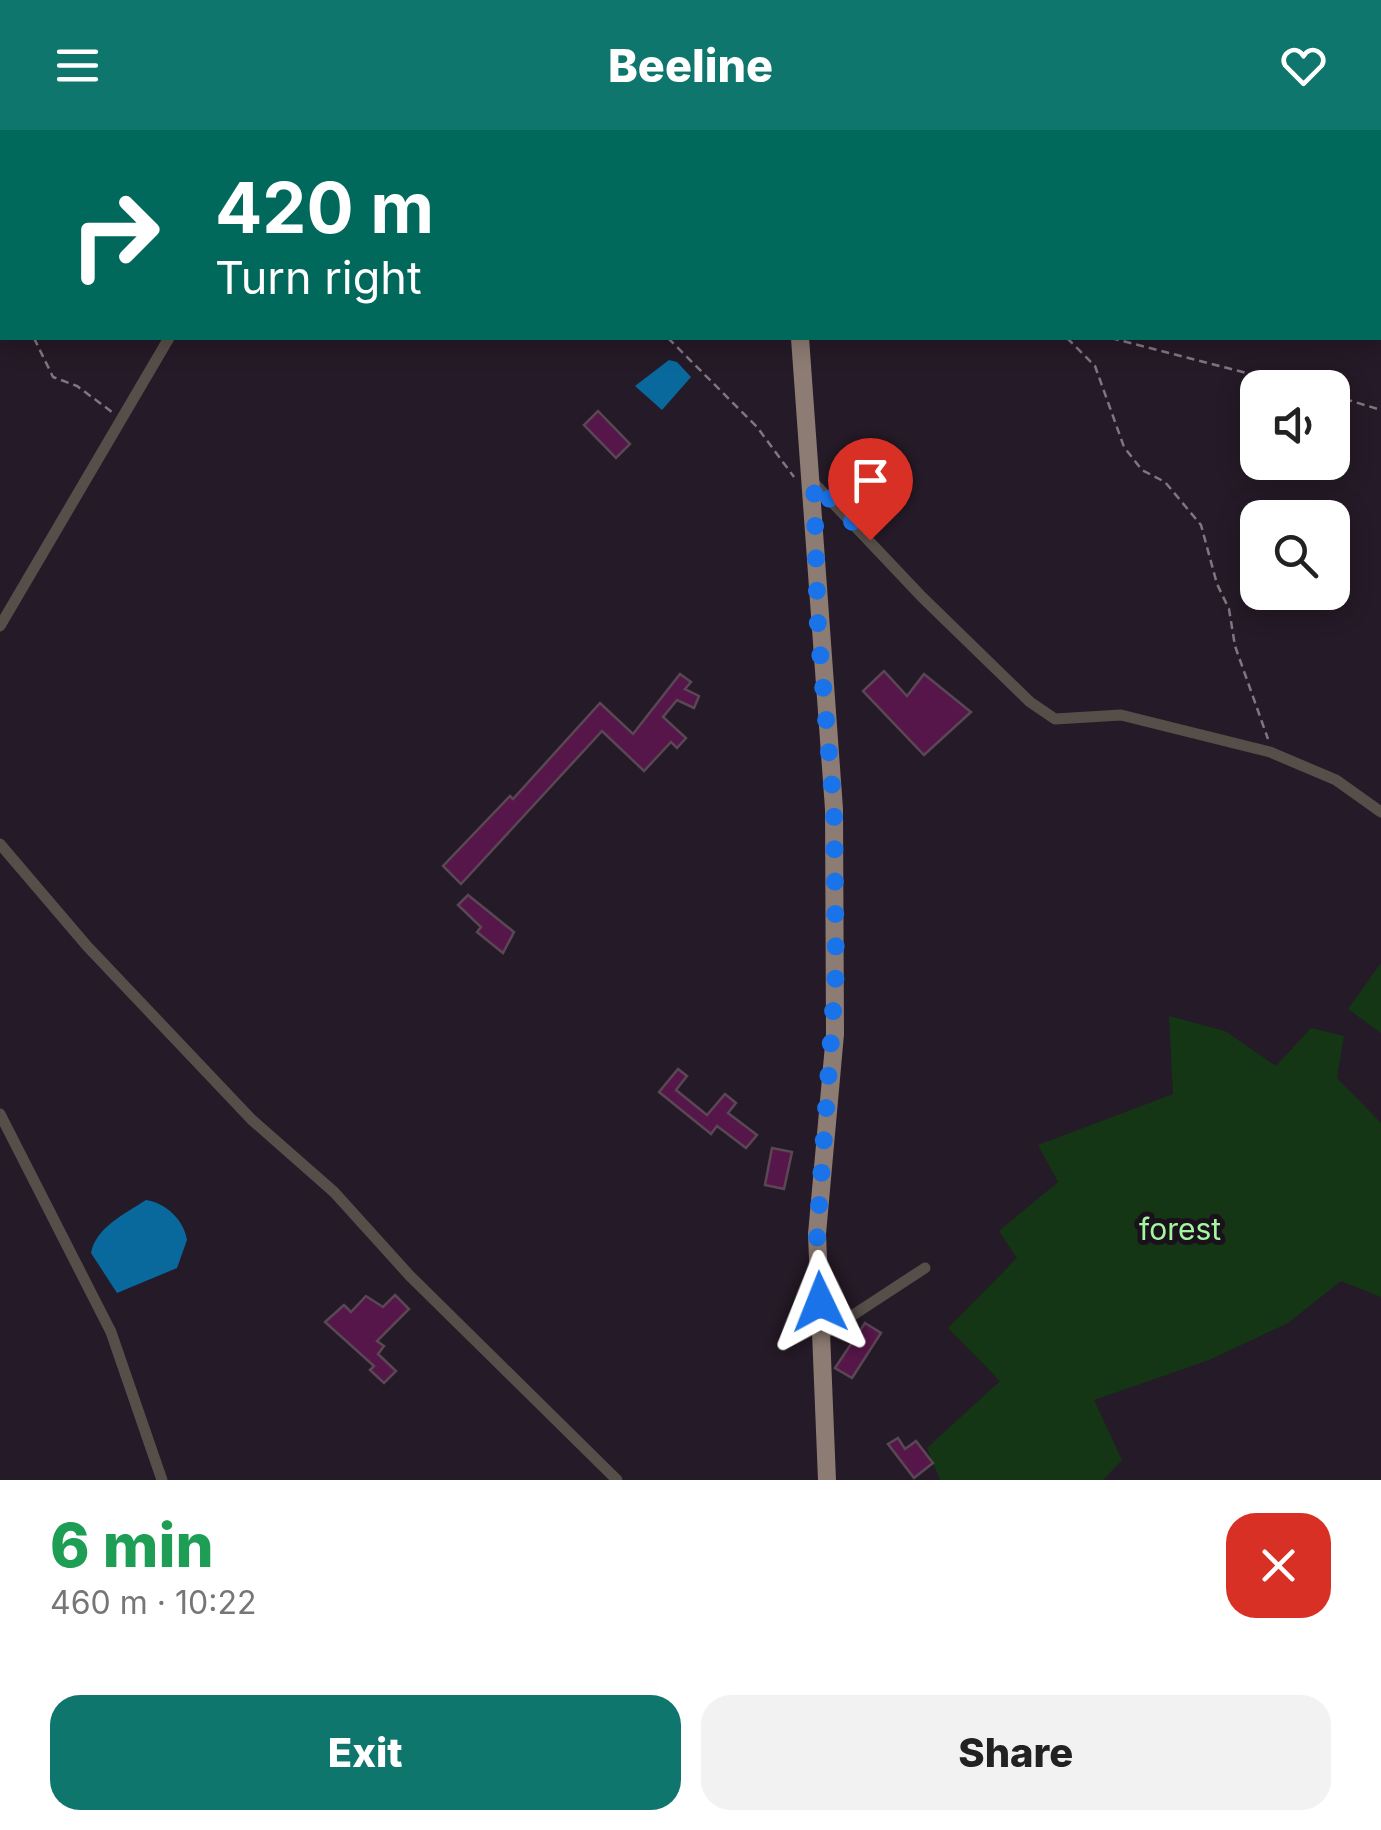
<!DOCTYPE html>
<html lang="en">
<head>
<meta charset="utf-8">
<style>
  :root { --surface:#fff; --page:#f2f2f2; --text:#222; --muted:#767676; --accent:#0f766e }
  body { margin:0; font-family:Inter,sans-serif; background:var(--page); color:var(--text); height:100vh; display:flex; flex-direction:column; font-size:38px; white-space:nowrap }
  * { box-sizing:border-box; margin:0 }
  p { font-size:32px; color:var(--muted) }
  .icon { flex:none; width:55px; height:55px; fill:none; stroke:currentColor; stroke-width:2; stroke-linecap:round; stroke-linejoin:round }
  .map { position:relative; height:1350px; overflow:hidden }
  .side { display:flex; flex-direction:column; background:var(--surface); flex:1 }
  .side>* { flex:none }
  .guide { position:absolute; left:0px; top:0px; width:1382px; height:210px; box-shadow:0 5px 25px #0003; background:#00695c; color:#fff; overflow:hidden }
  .controls { position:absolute; left:1240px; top:240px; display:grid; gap:20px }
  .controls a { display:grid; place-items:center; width:110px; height:110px; border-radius:20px; background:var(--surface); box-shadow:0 5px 25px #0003; font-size:50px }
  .pin { position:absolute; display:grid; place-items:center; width:85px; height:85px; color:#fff; margin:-102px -42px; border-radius:50% 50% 50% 0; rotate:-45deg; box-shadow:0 0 10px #0007 }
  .pin .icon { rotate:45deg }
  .me { position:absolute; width:110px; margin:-55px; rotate:358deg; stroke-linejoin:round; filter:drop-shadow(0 0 8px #0008) }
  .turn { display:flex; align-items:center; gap:35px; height:210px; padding:0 50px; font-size:45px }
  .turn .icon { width:130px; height:130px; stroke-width:2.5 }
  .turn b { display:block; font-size:70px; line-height:85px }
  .round { display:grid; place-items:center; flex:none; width:105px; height:105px; border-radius:30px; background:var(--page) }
  .summary { display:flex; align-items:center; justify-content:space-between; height:170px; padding:0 50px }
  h1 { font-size:60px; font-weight:800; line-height:75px; color:#1e9e55 }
  .action { display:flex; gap:20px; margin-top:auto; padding:20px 50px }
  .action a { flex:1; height:115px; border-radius:30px; background:var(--accent); color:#fff; font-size:40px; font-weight:800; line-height:115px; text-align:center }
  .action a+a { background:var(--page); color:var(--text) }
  header { display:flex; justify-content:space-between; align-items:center; height:130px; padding:0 50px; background:var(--accent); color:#fff; font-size:45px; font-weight:800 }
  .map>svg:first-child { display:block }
  .green { fill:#153614 }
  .water { fill:#09699d }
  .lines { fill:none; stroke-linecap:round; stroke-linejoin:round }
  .river { stroke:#09699d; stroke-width:22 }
  .building { fill:#571649; stroke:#594854; stroke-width:2.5 }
  .path { stroke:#807681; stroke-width:2.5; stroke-dasharray:8 5; stroke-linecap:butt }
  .street { stroke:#564e49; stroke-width:11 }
  .primary { stroke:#8d7c73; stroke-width:18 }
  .route { stroke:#1a73e8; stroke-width:18; stroke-dasharray:0 32.4 }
  .labels { text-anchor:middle; stroke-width:10; stroke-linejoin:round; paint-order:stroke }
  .park-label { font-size:30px; fill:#a2f69e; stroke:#1b111d }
</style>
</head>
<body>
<header><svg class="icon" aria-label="menu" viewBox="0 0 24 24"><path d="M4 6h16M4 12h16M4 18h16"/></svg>Beeline<svg class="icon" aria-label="heart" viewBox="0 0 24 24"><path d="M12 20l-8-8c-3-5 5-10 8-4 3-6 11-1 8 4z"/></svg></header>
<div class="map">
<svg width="1381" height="1350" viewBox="0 0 1381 1350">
  <rect width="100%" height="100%" fill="#251a27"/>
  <!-- green -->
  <g class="green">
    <polygon points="1381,833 1381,903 1348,879"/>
    <polygon points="1169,886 1225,901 1276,936 1311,898 1344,906 1337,948 1381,993 1381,1167 1341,1151 1288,1193 1209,1230 1094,1270 1122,1330 1103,1350 940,1350 927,1318 1000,1251 948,1198 1017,1128 999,1101 1058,1052 1038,1015 1173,964"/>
  </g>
  <!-- water -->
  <g class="water">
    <polygon points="669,230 677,232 691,247 662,280 635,256"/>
    <path d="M146,1070c20,3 38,20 41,40l-10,28 -60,25 -26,-40c5,-26 34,-39 55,-53z"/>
  </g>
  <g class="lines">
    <!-- river -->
    <g class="river">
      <polyline points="68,2 75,0"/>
      <polyline points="0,45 2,43"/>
    </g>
  </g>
  <!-- building -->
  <g class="building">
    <polygon points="598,281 630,314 616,328 584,295"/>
    <polygon points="884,541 907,566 924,544 971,582 924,625 863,561"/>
    <polygon points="680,544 691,552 685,559 699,566 694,578 677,570 663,587 686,608 677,618 671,612 644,641 602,601 461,754 443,736 510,666 513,669 600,573 633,604"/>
    <polygon points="468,765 514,802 503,823 477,802 481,797 458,775"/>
    <polygon points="678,939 687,946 676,960 707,985 725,964 736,973 728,983 757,1005 746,1018 717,996 711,1004 659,962"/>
    <polygon points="772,1018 792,1022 784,1059 765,1055"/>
    <polygon points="395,1165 409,1179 377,1211 384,1216 378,1224 396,1241 384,1253 370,1240 374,1236 325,1192 344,1175 351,1182 366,1166 383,1177"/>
    <polygon points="865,1193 881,1203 852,1248 835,1238"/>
    <polygon points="898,1308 905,1319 916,1311 933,1333 914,1348 888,1314"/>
  </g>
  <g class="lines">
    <!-- path -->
    <g class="path">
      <polyline points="456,0 458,2"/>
      <polyline points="0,181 2,183"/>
      <polyline points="34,208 53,247 77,256 112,282"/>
      <polyline points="668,208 757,297 794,347"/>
      <polyline points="1067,208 1095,236 1124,317 1142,340 1165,352 1201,395 1217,454 1229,479 1235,516 1268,609"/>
      <polyline points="1111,208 1305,258"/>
      <polyline points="1332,265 1381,280"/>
    </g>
    <!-- street -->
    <g class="street">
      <polyline points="282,2 283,0"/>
      <polyline points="814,353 922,467 1030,572 1055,589 1121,585 1270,622 1336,650 1381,682"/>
      <polyline points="0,496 169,208"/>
      <polyline points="0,714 87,816 252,990 334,1062 410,1146 617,1350"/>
      <polyline points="0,984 111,1202 162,1350"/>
      <polyline points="821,1206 925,1138"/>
    </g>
    <!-- primary -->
    <g class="primary">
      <polyline points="801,2 801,0"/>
      <polyline points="800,208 834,679 835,904 817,1104 827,1350"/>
    </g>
  </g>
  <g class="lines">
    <!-- route -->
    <polyline class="route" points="820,1172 817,1104 836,841 834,679 818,499 814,353 870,410"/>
  </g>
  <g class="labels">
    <!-- park labels -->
    <g class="park-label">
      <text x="1180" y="1110">forest</text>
    </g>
  </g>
</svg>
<div class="controls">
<a><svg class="icon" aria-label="sound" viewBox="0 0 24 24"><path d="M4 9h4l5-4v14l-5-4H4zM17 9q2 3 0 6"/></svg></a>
<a><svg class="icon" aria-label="search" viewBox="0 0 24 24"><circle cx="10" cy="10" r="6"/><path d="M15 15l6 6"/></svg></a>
</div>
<div class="pin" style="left:870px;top:410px;background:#d93025"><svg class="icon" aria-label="arrive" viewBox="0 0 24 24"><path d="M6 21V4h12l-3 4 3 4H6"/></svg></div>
<svg class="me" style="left:820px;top:1172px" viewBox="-20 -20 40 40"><path d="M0-17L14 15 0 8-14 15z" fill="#1a73e8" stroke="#fff" stroke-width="4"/></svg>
<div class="guide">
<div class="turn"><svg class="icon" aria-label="right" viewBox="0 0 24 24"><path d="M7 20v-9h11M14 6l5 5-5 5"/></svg><div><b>420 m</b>Turn right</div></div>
</div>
</div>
<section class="side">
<div class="summary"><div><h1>6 min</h1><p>460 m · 10:22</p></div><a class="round" style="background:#d93025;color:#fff"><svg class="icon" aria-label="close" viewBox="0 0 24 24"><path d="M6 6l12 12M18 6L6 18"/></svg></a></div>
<div class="action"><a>Exit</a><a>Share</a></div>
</section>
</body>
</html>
